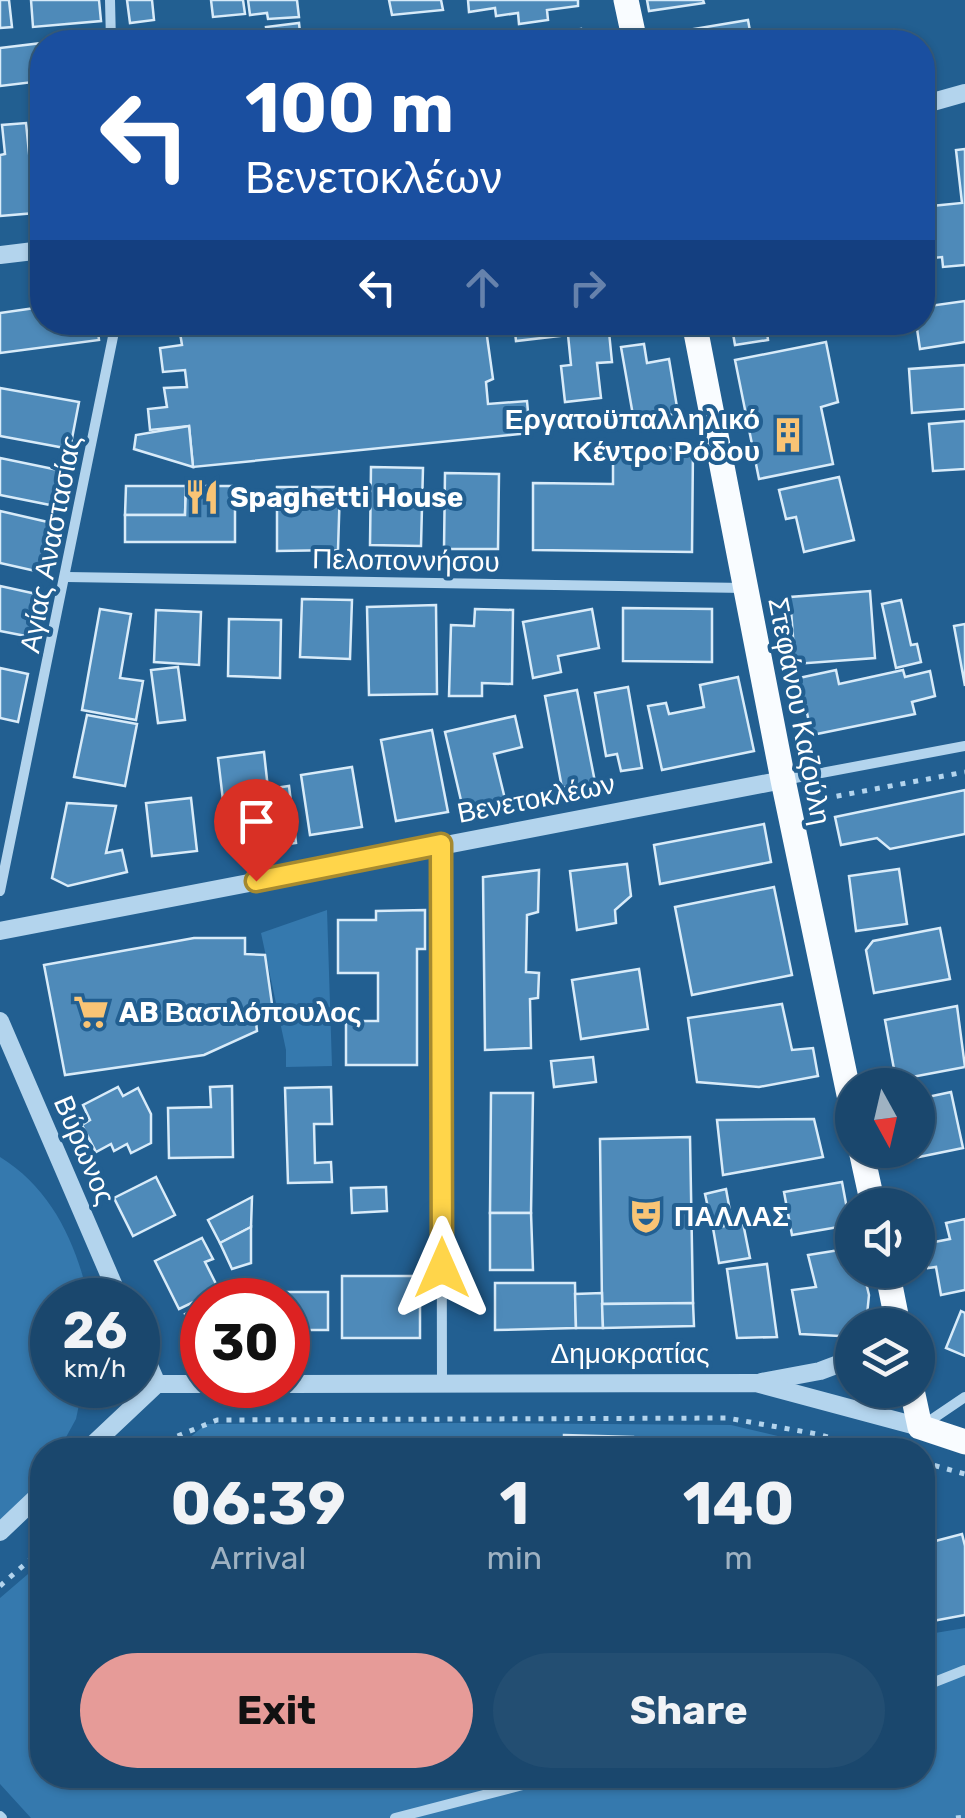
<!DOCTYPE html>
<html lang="en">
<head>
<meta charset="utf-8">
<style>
  :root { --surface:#1a476d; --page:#234e72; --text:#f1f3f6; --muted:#9fb2c2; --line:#385f80; --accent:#e69b98 }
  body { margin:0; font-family:Rubik,sans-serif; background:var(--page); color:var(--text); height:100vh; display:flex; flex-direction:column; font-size:38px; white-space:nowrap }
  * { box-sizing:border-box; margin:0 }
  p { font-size:32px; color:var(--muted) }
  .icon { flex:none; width:55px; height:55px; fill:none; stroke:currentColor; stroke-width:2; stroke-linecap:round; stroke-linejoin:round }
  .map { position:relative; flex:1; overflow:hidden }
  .details { position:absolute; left:30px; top:1438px; width:905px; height:350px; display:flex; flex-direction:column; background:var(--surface); border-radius:40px; box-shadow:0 2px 8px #0004,0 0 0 2px var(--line) }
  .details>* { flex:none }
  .top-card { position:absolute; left:30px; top:30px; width:905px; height:305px; border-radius:40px; box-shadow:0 2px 8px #0004,0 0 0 2px var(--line); background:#1a4fa0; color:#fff; overflow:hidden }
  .needle { width:65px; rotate:172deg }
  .buttons { position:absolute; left:835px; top:1068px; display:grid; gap:20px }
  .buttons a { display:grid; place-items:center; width:100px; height:100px; border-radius:50%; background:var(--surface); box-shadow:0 2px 8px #0004,0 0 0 2px var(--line); font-size:50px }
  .speed { position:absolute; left:30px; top:1278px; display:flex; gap:20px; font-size:50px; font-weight:700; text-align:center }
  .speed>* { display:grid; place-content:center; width:130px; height:130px; border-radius:50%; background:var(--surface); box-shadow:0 2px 8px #0004,0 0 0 2px var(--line); line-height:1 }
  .speed small { font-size:25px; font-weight:400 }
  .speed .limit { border:15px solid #d22; background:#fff; color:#111 }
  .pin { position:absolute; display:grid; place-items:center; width:85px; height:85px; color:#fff; margin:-102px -42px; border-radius:50% 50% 50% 0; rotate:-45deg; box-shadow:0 0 10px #0007 }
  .pin .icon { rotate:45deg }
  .me { position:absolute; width:110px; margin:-55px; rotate:0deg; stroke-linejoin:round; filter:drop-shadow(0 0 8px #0008) }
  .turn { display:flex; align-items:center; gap:35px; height:210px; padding:0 50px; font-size:45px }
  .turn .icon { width:130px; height:130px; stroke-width:2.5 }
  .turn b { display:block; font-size:70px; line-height:85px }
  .lanes { display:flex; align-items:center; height:95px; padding:0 50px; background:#0003; justify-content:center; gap:50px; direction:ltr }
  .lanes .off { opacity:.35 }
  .eta { display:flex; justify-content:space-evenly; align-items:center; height:170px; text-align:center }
  .eta b { font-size:60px; font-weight:700; line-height:70px }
  .button { display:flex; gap:20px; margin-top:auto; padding:20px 50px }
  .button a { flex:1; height:115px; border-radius:60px; background:var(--accent); color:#111; font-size:40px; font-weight:700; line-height:115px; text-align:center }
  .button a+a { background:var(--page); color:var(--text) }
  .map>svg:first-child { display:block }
  .green { fill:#3579ae }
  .building { fill:#4e8ab9; stroke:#d8ebf9; stroke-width:2.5 }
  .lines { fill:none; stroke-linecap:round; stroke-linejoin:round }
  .path { stroke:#b3d4ed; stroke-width:5; stroke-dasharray:5 8; stroke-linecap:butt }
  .minor { stroke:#b3d4ed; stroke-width:10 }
  .tertiary { stroke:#b3d4ed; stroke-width:18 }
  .primary { stroke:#f9fcff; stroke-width:25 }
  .route-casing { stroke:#a68a30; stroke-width:25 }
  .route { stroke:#ffd54a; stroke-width:18 }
  .labels { text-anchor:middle; stroke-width:8; stroke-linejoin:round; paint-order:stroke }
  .poi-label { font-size:28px; font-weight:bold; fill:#fff; stroke:#225f91; text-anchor:start }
  .street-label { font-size:28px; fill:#fff; stroke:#225f91 }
</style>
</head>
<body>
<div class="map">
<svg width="965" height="1818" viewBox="0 0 965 1818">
  <rect width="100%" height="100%" fill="#225f91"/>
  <!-- green -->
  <g class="green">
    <polygon points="327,910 332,1066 286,1067 286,1050 261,933"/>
    <path d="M0,1157c52,32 76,86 89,143h-37v85h31l-7,34 -17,31h-17v29l-42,44z"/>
    <polygon points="468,1423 731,1425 782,1437 780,1450 175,1450 206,1424"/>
    <polygon points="42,1562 42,1775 922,1775 923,1635 965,1628 965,1818 31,1818 0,1784 0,1598"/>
  </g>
  <!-- building -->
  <g class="building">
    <polygon points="0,0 9,0 12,27 0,28"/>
    <polygon points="31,0 99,0 101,21 33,27"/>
    <polygon points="127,0 152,0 154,20 130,23"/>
    <polygon points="211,0 243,0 245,14 213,17"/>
    <polygon points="248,0 297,0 299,17 268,19 267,13 250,15"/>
    <polygon points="389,0 441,0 443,10 392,15"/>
    <polygon points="468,0 578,0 578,6 547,10 548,20 519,24 518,13 496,16 495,8 469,12"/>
    <polygon points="647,0 703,0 704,3 649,11"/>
    <polygon points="748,20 752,42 659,42 658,35"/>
    <polygon points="299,23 301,42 268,42 266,27"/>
    <polygon points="581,29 583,42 512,42"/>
    <polygon points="42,43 42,81 0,86 0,48"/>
    <polygon points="26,123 35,213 0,216 0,155 5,154 2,125"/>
    <polygon points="965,149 965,265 943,267 942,257 922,259 922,207 962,203 956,150"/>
    <polygon points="965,301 965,342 920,349 916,322 922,322 922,307"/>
    <polygon points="42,307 42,322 97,322 99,340 0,353 0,313"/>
    <polygon points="203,322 485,322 493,379 486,382 488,404 527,401 530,433 193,467 189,426 150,430 148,409 167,407 164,388 187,387 185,370 163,372 160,348 182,345 179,327 203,325"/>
    <polygon points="514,322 608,322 612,362 597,363 601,398 565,402 561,366 571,365 568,335 516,341"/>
    <polygon points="731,322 766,322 768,340 735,345"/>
    <polygon points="826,342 838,402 821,407 833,464 759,479 735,360"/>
    <polygon points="644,344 647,363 669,359 678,413 634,421 621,347"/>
    <polygon points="965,365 965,409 912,413 909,369"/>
    <polygon points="0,388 79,402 70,449 0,436"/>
    <polygon points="965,421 965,469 933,471 929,424"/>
    <polygon points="189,426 193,467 134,449 136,435"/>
    <polygon points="613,447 693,448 692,552 533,550 533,483 613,484"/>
    <polygon points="0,458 63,471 55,506 0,495"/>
    <polygon points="371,467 423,468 421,546 370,545"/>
    <polygon points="445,473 499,474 498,549 444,549"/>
    <polygon points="839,477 854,540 804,552 796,517 786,519 779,490"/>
    <polygon points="126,486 186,486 185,515 125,515"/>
    <polygon points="186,486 235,486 235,542 125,542 125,515 185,515"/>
    <polygon points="277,487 340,487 338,550 277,551"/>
    <polygon points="0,511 52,523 40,572 0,563"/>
    <polygon points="0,586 41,595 31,637 0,631"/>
    <polygon points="870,591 875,658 795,664 790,597"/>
    <polygon points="302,599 352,600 350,659 300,657"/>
    <polygon points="901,600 911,645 917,644 921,662 896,668 882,604"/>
    <polygon points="436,605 437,694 369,695 367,607"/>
    <polygon points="623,608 712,609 712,662 623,661"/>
    <polygon points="100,609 131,614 120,678 143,681 136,720 82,710"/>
    <polygon points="475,609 513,610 512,684 482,683 482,696 449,696 451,625 474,626"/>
    <polygon points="592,609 599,648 558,656 561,672 533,678 523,622"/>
    <polygon points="156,610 201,612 199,665 154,662"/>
    <polygon points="229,619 281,620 280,678 228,676"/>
    <polygon points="965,624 965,686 954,626"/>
    <polygon points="178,667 185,720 158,723 151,670"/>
    <polygon points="0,668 28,674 18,722 0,718"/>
    <polygon points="836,670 839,684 903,670 905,677 930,671 935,696 912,702 915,714 812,735 799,678"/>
    <polygon points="738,677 754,751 662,770 648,706 666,703 669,714 704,707 700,685"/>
    <polygon points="628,687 642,768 621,771 617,754 606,756 595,693"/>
    <polygon points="577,690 595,782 562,788 545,696"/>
    <polygon points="87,715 137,724 125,786 74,777"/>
    <polygon points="515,716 522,747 494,754 505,799 463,809 445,732"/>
    <polygon points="432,730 448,812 396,821 381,740"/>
    <polygon points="264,752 268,789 289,786 296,843 266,847 264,830 227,834 218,758"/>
    <polygon points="352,767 362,827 310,835 301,775"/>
    <polygon points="965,790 965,834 890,849 877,838 841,845 835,817"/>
    <polygon points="191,798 197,851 152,856 146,803"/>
    <polygon points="67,803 116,806 106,853 122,850 127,872 68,886 52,878"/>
    <polygon points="764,824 771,862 660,884 654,845"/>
    <polygon points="627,864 631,896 615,910 616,923 577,930 570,871"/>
    <polygon points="899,869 907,924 856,931 849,876"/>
    <polygon points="539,870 538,912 527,915 526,972 539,973 538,998 530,999 531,1048 485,1050 483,877"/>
    <polygon points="774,887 792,975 692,995 675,907"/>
    <polygon points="425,910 425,949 417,949 417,1065 346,1065 346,1021 378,1021 378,973 338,973 338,920 376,920 376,911"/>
    <polygon points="940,928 950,979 874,993 866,950 873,941"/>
    <polygon points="194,938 245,938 245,954 265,955 274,1018 256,1022 257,1031 204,1055 65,1075 44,965"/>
    <polygon points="639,969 648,1029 581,1039 572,980"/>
    <polygon points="782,1004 792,1050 813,1048 818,1076 759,1087 697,1082 688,1018"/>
    <polygon points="957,1006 965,1067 896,1080 885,1020"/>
    <polygon points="593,1057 596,1082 554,1087 551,1061"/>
    <polygon points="232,1086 233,1157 169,1158 168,1108 211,1107 210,1087"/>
    <polygon points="118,1087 123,1096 138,1088 151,1114 151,1143 131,1153 127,1144 114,1151 111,1144 96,1152 82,1125 90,1120 83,1105"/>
    <polygon points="331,1087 332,1124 314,1124 315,1163 331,1162 332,1182 288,1183 285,1088"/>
    <polygon points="951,1092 963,1148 914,1158 912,1150 918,1150 918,1099"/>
    <polygon points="491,1093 533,1093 531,1213 490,1213"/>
    <polygon points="814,1119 823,1157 723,1175 717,1120"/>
    <polygon points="690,1137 693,1303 602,1304 600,1139"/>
    <polygon points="156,1177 175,1215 133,1236 114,1198"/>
    <polygon points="842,1182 850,1225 792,1235 784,1192"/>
    <polygon points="386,1187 387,1211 352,1213 351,1188"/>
    <polygon points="726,1189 732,1222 712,1226 705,1194"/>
    <polygon points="252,1197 251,1227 220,1243 208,1220"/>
    <polygon points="490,1213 531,1213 533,1270 490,1270"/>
    <polygon points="965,1219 965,1290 941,1295 936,1267 928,1268 924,1244 950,1239 946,1223"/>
    <polygon points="743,1223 750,1258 719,1263 713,1228"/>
    <polygon points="251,1227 251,1263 232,1269 220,1243"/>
    <polygon points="202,1238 213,1259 205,1262 219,1290 179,1309 155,1261"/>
    <polygon points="852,1248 852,1270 863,1270 869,1295 867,1315 860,1325 852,1325 852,1331 840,1336 800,1334 792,1290 816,1287 808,1255"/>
    <polygon points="767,1264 777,1337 737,1338 727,1269"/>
    <rect x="342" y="1276" width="78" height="62"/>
    <polygon points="495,1283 575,1283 576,1328 495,1330"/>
    <polygon points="253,1292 328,1292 328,1330 288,1330 288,1300 253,1300"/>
    <polygon points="602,1293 603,1328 576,1328 575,1294"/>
    <polygon points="693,1303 694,1326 603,1328 602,1304"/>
    <polygon points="202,1305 202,1350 185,1314"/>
    <polygon points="961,1311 965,1313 965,1356 946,1348"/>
    <polygon points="564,1435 633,1437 633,1450 564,1450"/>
    <polygon points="670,1439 738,1450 669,1450"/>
    <rect x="290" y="1445" width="64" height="5"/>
    <polygon points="962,1534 965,1546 965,1615 922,1623 922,1566 929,1565 924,1544"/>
  </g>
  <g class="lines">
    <!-- path -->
    <g class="path">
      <polyline points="811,801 965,772"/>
      <polyline points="156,1450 168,1440 217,1420 727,1418 817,1434 877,1450"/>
      <polyline points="922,1462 965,1474"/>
      <polyline points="0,1586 42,1549"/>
      <polyline points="956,1818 965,1817"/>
    </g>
    <!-- minor -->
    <g class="minor">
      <polyline points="110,0 111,42"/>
      <polyline points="67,577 745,588"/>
      <polyline points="784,780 965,746"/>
      <polyline points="441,845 442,1384"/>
      <polyline points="0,891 116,322"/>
      <polyline points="925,1424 965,1397"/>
      <polyline points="922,1687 965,1670"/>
      <polyline points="0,1816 2,1818"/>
      <polyline points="395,1818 561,1775"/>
    </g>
    <!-- tertiary -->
    <g class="tertiary">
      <polyline points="922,105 965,93"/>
      <polyline points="0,255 42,250"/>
      <polyline points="0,931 783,780"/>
      <polyline points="0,1021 120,1300"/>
      <polyline points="138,1340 157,1384"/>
      <polyline points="761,1382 820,1371 852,1359"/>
      <polyline points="157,1384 202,1384"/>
      <polyline points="288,1384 756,1383 920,1427"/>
      <polyline points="87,1450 157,1384"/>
      <polyline points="0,1532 42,1492"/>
    </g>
    <!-- primary -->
    <g class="primary">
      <polyline points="626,0 635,42"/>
      <polyline points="694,322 783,780 852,1109"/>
      <polyline points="861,1150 873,1205"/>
      <polyline points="887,1270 898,1325"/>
      <polyline points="912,1390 920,1427 965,1442"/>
    </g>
  </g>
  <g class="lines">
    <defs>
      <polyline id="route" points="256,881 441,844 442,1268"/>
    </defs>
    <!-- route casing -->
    <use href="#route" class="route-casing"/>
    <!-- route -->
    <use href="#route" class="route"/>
  </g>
  <!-- icons -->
  <defs>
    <symbol id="building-bare" viewBox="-9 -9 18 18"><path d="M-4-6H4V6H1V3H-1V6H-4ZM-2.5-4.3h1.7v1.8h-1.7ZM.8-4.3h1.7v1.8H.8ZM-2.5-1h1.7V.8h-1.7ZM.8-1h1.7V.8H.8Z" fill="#f9c475" stroke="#225f91" stroke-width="2.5" paint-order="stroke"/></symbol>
    <symbol id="restaurant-bare" viewBox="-9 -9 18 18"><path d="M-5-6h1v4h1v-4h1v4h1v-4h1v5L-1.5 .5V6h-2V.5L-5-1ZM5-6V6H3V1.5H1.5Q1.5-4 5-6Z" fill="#f9c475" stroke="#225f91" stroke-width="2.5" paint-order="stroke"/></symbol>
    <symbol id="supermarket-bare" viewBox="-9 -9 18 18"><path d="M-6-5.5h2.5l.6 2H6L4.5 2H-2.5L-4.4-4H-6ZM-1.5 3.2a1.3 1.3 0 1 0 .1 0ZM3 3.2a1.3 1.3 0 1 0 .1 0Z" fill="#f9c475" stroke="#225f91" stroke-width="2.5" paint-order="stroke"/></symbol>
    <symbol id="theatre-bare" viewBox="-9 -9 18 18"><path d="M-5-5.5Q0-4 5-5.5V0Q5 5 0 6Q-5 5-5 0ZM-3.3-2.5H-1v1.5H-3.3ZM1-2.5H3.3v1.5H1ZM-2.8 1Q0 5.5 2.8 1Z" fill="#f9c475" stroke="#225f91" stroke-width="2.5" paint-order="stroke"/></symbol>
  </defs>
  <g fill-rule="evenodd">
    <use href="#building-bare" x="763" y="410" width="50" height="50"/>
    <use href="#restaurant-bare" x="177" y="472" width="50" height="50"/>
    <use href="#supermarket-bare" x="66" y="987" width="50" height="50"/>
    <use href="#theatre-bare" x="621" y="1191" width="50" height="50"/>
  </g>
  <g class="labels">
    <!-- poi labels -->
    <g class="poi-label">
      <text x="760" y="429" text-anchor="end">Εργατοϋπαλληλικό<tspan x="760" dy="32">Κέντρο Ρόδου</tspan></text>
      <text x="230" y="507">Spaghetti House</text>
      <text x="119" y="1022">AB Βασιλόπουλος</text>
      <text x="674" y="1226">ΠΑΛΛΑΣ</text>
    </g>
    <!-- street labels -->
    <g class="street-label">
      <text transform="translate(50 544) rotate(-79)" y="10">Αγίας Αναστασίας</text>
      <text transform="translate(406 560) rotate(1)" y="10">Πελοποννήσου</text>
      <text transform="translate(800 711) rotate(79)" y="10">Στεφάνου Καζούλη</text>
      <text transform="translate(536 798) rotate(-11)" y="10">Βενετοκλέων</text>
      <text transform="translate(85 1150) rotate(67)" y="10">Βύρωνος</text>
      <text x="630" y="1363">Δημοκρατίας</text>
    </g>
  </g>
</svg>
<div class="buttons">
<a><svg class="needle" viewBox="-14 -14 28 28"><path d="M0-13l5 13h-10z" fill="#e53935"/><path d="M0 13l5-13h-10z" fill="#9fb2c2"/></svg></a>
<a><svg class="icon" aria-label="sound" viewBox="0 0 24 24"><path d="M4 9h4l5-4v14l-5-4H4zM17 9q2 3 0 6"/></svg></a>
<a><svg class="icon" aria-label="layers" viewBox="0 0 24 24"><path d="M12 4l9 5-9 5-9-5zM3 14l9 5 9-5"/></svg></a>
</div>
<div class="speed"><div>26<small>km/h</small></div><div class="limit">30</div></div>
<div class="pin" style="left:256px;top:881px;background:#d93025"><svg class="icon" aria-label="arrive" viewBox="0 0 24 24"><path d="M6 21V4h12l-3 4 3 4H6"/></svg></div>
<svg class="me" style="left:442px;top:1268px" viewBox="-20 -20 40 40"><path d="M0-17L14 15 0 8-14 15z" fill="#ffd54a" stroke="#fff" stroke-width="4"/></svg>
<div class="top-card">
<div class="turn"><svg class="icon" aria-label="left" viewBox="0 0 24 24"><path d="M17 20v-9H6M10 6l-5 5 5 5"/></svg><div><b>100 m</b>Βενετοκλέων</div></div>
<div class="lanes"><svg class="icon" aria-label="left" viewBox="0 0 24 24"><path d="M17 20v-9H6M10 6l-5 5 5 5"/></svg><svg class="icon off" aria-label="ahead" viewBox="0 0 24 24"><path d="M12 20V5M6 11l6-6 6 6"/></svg><svg class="icon off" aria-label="right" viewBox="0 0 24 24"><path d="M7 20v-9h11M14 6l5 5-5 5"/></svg></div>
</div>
<section class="details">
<div class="eta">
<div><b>06:39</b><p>Arrival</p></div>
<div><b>1</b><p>min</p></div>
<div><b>140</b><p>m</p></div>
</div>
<div class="button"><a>Exit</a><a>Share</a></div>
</section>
</div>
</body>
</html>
